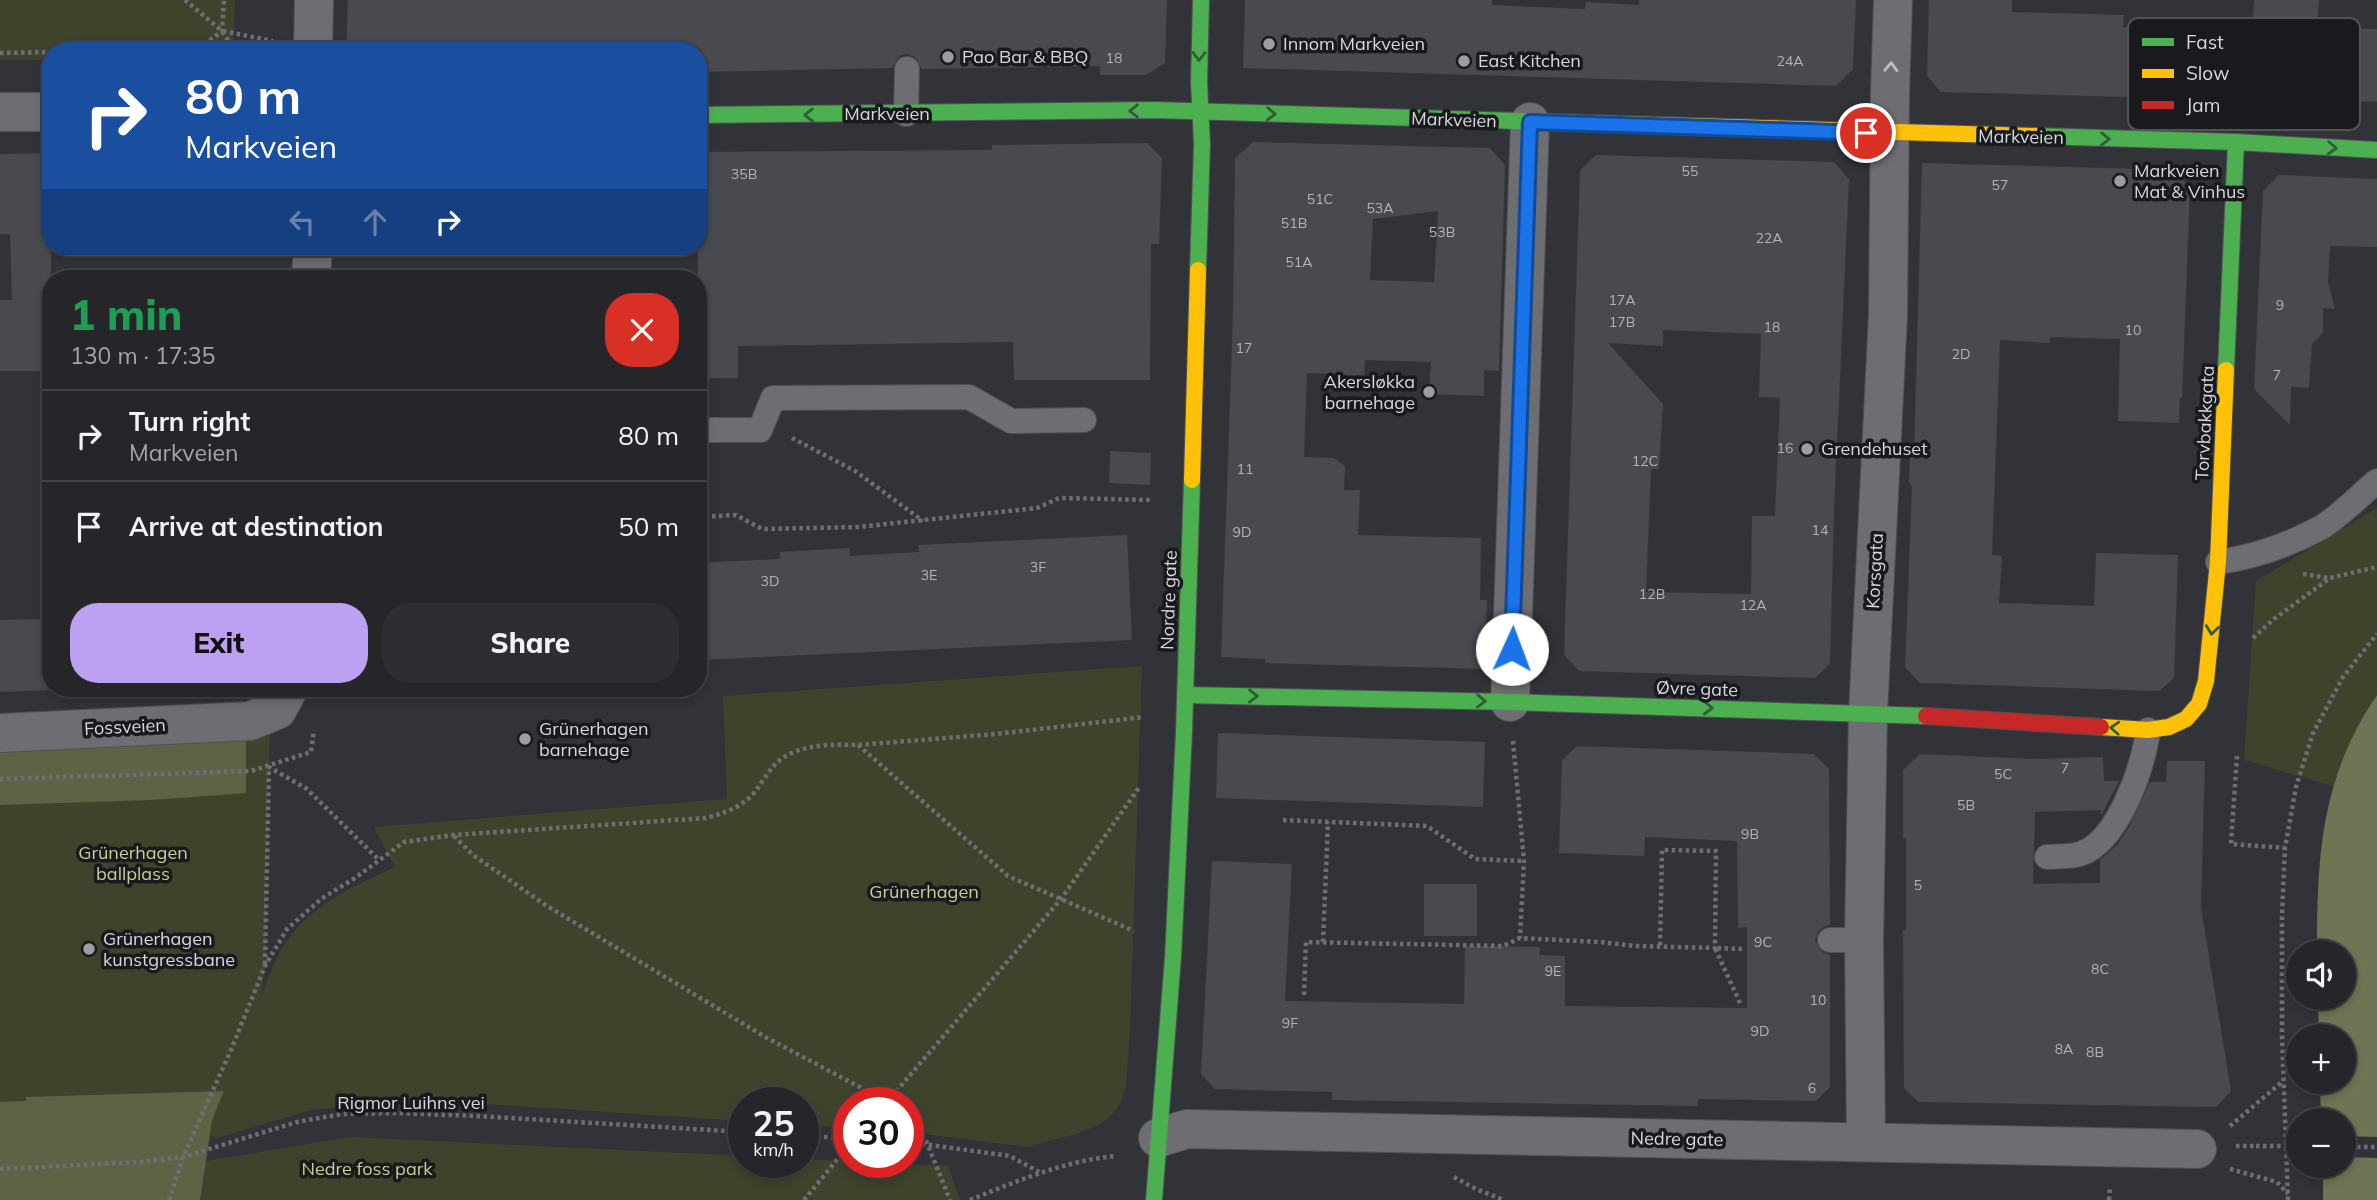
<!DOCTYPE html>
<html lang="en">
<head>
<meta charset="utf-8">
<style>
  :root { --surface:#26262a; --page:#2e2e32; --text:#f1f3f6; --muted:#a4a5a8; --line:#424347; --accent:#bca0f2 }
  body { margin:0; font-family:Mulish,sans-serif; background:var(--page); color:var(--text); height:100vh; display:flex; flex-direction:column; font-size:26px; white-space:nowrap }
  * { box-sizing:border-box; margin:0 }
  p { font-size:23px; color:var(--muted) }
  .icon { flex:none; width:38px; height:38px; fill:none; stroke:currentColor; stroke-width:2; stroke-linecap:round; stroke-linejoin:round }
  .map { position:relative; flex:1; overflow:hidden }
  .sheet { position:absolute; left:42px; top:270px; width:665px; height:427px; display:flex; flex-direction:column; background:var(--surface); border-radius:28px; box-shadow:0 4px 10px #0003,0 0 0 2px var(--line) }
  .sheet>* { flex:none }
  .hud { position:absolute; left:42px; top:42px; width:665px; height:214px; border-radius:28px; box-shadow:0 4px 10px #0003,0 0 0 2px var(--line); background:#1a4fa0; color:#fff; overflow:hidden }
  .fabs { position:absolute; left:2286px; top:940px; display:grid; gap:14px }
  .fabs a { display:grid; place-items:center; width:70px; height:70px; border-radius:50%; background:var(--surface); box-shadow:0 4px 10px #0003,0 0 0 2px var(--line); font-size:35px }
  .speed { position:absolute; left:728px; top:1087px; display:flex; gap:14px; font-size:35px; font-weight:700; text-align:center }
  .speed>* { display:grid; place-content:center; width:91px; height:91px; border-radius:50%; background:var(--surface); box-shadow:0 4px 10px #0003,0 0 0 2px var(--line); line-height:1 }
  .speed small { font-size:18px; font-weight:400 }
  .speed .limit { border:10px solid #d22; background:#fff; color:#111 }
  .pin { position:absolute; display:grid; place-items:center; width:60px; height:60px; color:#fff; margin:-30px; border:4px solid #fff; border-radius:50%; box-shadow:0 2px 7px #0007 }
  .me { position:absolute; width:77px; margin:-38px; rotate:2deg; stroke-linejoin:round; filter:drop-shadow(0 0 5px #0008) }
  .turn { display:flex; align-items:center; gap:24px; height:147px; padding:0 28px; font-size:32px }
  .turn .icon { width:91px; height:91px; stroke-width:2.5 }
  .turn b { display:block; font-size:49px; line-height:60px }
  .lanes { display:flex; align-items:center; height:66px; padding:0 28px; background:#0003; justify-content:center; gap:35px; direction:ltr }
  .lanes .off { opacity:.35 }
  .round { display:grid; place-items:center; flex:none; width:74px; height:74px; border-radius:28px; background:var(--page) }
  .headline { display:flex; align-items:center; justify-content:space-between; height:119px; padding:0 28px }
  h1 { font-size:42px; font-weight:800; line-height:52px; color:#1e9e55 }
  .button { display:flex; gap:14px; margin-top:auto; padding:14px 28px }
  .button a { flex:1; height:80px; border-radius:28px; background:var(--accent); color:#111; font-size:28px; font-weight:800; line-height:80px; text-align:center }
  .button a+a { background:var(--page); color:var(--text) }
  ul { padding:0; list-style:none }
  li { display:flex; align-items:center; gap:21px; height:91px; padding:0 28px; border-top:2px solid var(--line) }
  li div { flex:1 }
  li b { display:block; font-size:26px }
  li em { font-style:normal }
  .map>svg:first-child { display:block }
  .green { fill:#3e432c }
  .forest { fill:#5d6445 }
  .water { fill:#6d7554 }
  .pier { fill:#323338 }
  .building { fill:#484a4f; fill-rule:evenodd }
  .lines { fill:none; stroke-linecap:round; stroke-linejoin:round }
  .lane-casing { stroke:#4f5155; stroke-width:26 }
  .street-casing { stroke:#4f5155; stroke-width:40 }
  .fast-casing { stroke:#4f5155; stroke-width:18 }
  .slow-casing { stroke:#4f5155; stroke-width:18 }
  .jam-casing { stroke:#4f5155; stroke-width:18 }
  .path { stroke:#6e6f74; stroke-width:4.5; stroke-dasharray:3.5 3.5; stroke-linecap:butt }
  .lane { stroke:#6e6e72; stroke-width:24 }
  .street { stroke:#6e6e72; stroke-width:38 }
  .fast { stroke:#4caf50; stroke-width:16 }
  .slow { stroke:#ffc107; stroke-width:16 }
  .jam { stroke:#c62828; stroke-width:16 }
  .path-bridge { stroke:#6e6f74; stroke-width:4.5; stroke-dasharray:3.5 3.5; stroke-linecap:butt }
  .oneway { stroke:#305d34 }
  .oneway2 { stroke:#bcbec3 }
  .route-casing { stroke:#114b97; stroke-width:18 }
  .route { stroke:#1a73e8; stroke-width:12 }
  .poi-dot { fill:#9d9ea4; stroke:#191a1e; stroke-width:2.5 }
  .labels { text-anchor:middle; stroke-width:7; stroke-linejoin:round; paint-order:stroke }
  .number-label { font-size:14px; fill:#b2b4ba }
  .poi-label { font-size:18px; fill:#d6d8de; stroke:#191a1e; text-anchor:start }
  .street-label { font-size:18px; fill:#d6d8de; stroke:#191a1e }
  .park-label { font-size:18px; fill:#c3d192; stroke:#191a1e }
  .key { fill:#191a1e; stroke:#525358; stroke-width:2 }
  .key-label { font-size:19px; fill:#d6d8de }
</style>
</head>
<body>
<div class="map">
<svg width="2377" height="1200" viewBox="0 0 2377 1200">
  <rect width="100%" height="100%" fill="#323338"/>
  <!-- green -->
  <g class="green">
    <polygon points="0,0 235,0 233,51 51,51 51,60 0,60"/>
    <path d="M2377,508v187c-20,29 -33,58 -44,91l-89,-26 12,-179z"/>
    <path d="M1142,666l-12,363 -4,56 -5,17 -9,13 -14,10 -22,9 -49,13 -119,-15v-30h-59v26l-46,-3v-23h-59v19l-272,-18 -65,-1 -96,8 -97,29 -3,-4 -5,26 145,-24 393,19v6h59v-3l145,7 12,34h-760l5,-38 -205,-5v-423l270,-13 -5,245 -4,31c6,-14 11,-31 19,-45 24,-44 72,-65 115,-85l-21,-40 353,-28 -4,-103z"/>
  </g>
  <!-- forest -->
  <g class="forest">
    <polygon points="246,733 246,793 152,800 0,805 0,746"/>
    <polygon points="224,1091 212,1120 200,1200 0,1200 0,1102 26,1101 26,1097"/>
  </g>
  <!-- water -->
  <path class="water" d="M2377,695v505h-54v-34h20v-46h-22l-1,-38h23v-46h-24l-1,-38h25v-46h-26c0,-97 4,-175 60,-257z"/>
  <!-- pier -->
  <polygon class="pier" points="2343,1136 2377,1137 2377,1158 2343,1157"/>
  <!-- building -->
  <g class="building">
    <polygon points="348,0 1167,0 1165,63 1146,75 1100,75 1100,66 922,69 915,57 907,54 899,56 892,68 698,72 698,51 346,51"/>
    <polygon points="1245,0 1492,0 1492,5 1585,9 1586,2 1639,5 1639,0 1856,0 1853,69 1836,86 1243,68"/>
    <polygon points="1929,0 2012,0 2012,12 2124,15 2123,27 2252,30 2254,0 2319,0 2317,28 2377,29 2377,102 2283,98 2283,101 1941,92 1927,76"/>
    <path d="M1253,142l237,6 15,17 -6,206 -15,-1v26l-55,-2 2,-32 -66,-2 -1,16 -57,-3 -3,84 30,1 11,8 -1,24h16l-2,45 123,3 -1,62h7l-2,69 -220,-6v-4l-44,-2 12,-342 2,-157zM1438,211l-4,71 -64,-2 3,-61z"/>
    <polygon points="1147,143 1162,158 1159,244 1151,244 1150,380 1014,380 1013,342 738,346 738,378 698,378 698,152 992,150 992,145"/>
    <polygon points="51,153 51,303 42,303 45,371 0,371 0,300 12,300 10,234 0,234 0,154"/>
    <path d="M1596,155l238,7 15,17 -15,332 -4,153 -15,14 -236,-7 -15,-16 16,-485zM1663,330l98,4 -2,63 21,1 -5,118h-23l-1,78 -105,-2 5,-123h8l4,-65 -55,-61 55,3z"/>
    <polygon points="1922,163 2176,170 2190,188 2182,398 2180,398 2179,423 2118,421 2120,339 2050,337 2050,343 2000,340 1992,555 2002,556 1999,603 2094,606 2096,553 2178,555 2174,678 2159,691 1920,683 1905,667 1912,486 1909,483 1910,458 1914,454"/>
    <polygon points="2279,175 2377,179 2377,247 2330,246 2328,282 2335,309 2323,308 2323,333 2312,344 2309,388 2291,387 2290,425 2254,389 2263,191"/>
    <polygon points="1110,451 1151,453 1150,485 1109,483"/>
    <polygon points="1127,535 1132,640 698,660 698,563 780,559 780,552 850,548 850,556 919,552 918,545"/>
    <polygon points="45,619 51,619 51,690 0,692 0,620"/>
    <polygon points="1218,733 1485,742 1483,807 1216,798"/>
    <polygon points="1577,746 1814,754 1829,769 1830,925 1823,927 1818,932 1815,941 1822,952 1830,955 1830,1087 1816,1101 1698,1099 1698,1106 1332,1100 1332,1092 1215,1089 1201,1074 1212,861 1292,864 1285,1001 1464,1004 1465,946 1540,947 1539,955 1565,956 1565,1006 1747,1008 1747,927 1738,928 1737,841 1645,837 1644,856 1559,853 1562,760"/>
    <polygon points="1920,754 2035,759 2103,757 2104,781 2119,781 2101,816 2101,810 2035,812 2033,884 2100,883 2100,860 2117,845 2129,827 2150,782 2166,782 2167,761 2205,761 2201,907 2231,1091 2216,1107 1918,1102 1904,1088 1903,930 1906,930 1906,838 1903,839 1903,770"/>
    <rect x="1424" y="884" width="53" height="52"/>
  </g>
  <g class="lines">
    <defs>
      <g id="lane">
        <polyline points="906,114 907,69"/>
        <polyline points="698,430 760,430 773,398 969,397 1011,421 1084,420"/>
        <path d="M2218,562c37,-5 71,-17 104,-35 19,-12 37,-31 55,-46"/>
        <path d="M2047,857c10,-1 23,0 33,-3 38,-12 64,-88 68,-124"/>
        <polyline points="1830,940 1864,940"/>
      </g>
      <g id="street">
        <polyline points="313,51 314,0"/>
        <polyline points="0,112 51,112"/>
        <polyline points="311,278 313,247"/>
        <polyline points="1510,702 1530,122"/>
        <polyline points="0,733 250,721 277,710 289,688"/>
        <polyline points="1158,1138 1187,1129 2197,1149"/>
        <polyline points="1866,1142 1864,940 1868,713 1888,315 1890,93 1893,0"/>
      </g>
      <g id="fast">
        <polyline points="698,115 1154,110 1549,122"/>
        <polyline points="2038,136 2236,142 2377,150"/>
        <polyline points="1198,270 1202,144 1199,82 1201,0"/>
        <polyline points="2226,370 2236,142"/>
        <polyline points="1185,695 1510,702 1926,716"/>
        <polyline points="1154,1200 1173,957 1184,732 1192,480"/>
      </g>
      <g id="slow">
        <polyline points="1549,122 2038,136"/>
        <polyline points="1192,480 1198,270"/>
        <polyline points="2101,727 2148,730 2169,727 2186,719 2199,704 2206,681 2218,562 2226,370"/>
      </g>
      <polyline id="jam" points="1926,716 2101,727"/>
    </defs>
    <!-- lane casing -->
    <use href="#lane" class="lane-casing"/>
    <!-- street casing -->
    <use href="#street" class="street-casing"/>
    <!-- fast casing -->
    <use href="#fast" class="fast-casing"/>
    <!-- slow casing -->
    <use href="#slow" class="slow-casing"/>
    <!-- jam casing -->
    <use href="#jam" class="jam-casing"/>
    <!-- path -->
    <g class="path">
      <polyline points="185,0 222,31 235,51"/>
      <polyline points="223,31 273,41"/>
      <polyline points="129,51 197,50 222,31 224,0"/>
      <polyline points="0,53 51,52"/>
      <polyline points="792,438 855,471 923,521"/>
      <polyline points="698,517 736,515 762,529 858,527 1037,508 1059,498 1153,500"/>
      <polyline points="2303,574 2329,578"/>
      <polyline points="2253,638 2274,619 2330,578 2377,567"/>
      <polyline points="1513,741 1524,861 1520,938"/>
      <polyline points="858,745 1008,876 1134,931"/>
      <polyline points="2237,756 2231,844 2285,848"/>
      <polyline points="0,779 251,771 311,752 314,730"/>
      <polyline points="1283,820 1427,826 1475,859 1524,861"/>
      <polyline points="454,836 473,855 547,906 767,1038 888,1102"/>
      <polyline points="1323,942 1328,822"/>
      <polyline points="265,964 269,767 307,789 378,859"/>
      <polyline points="1304,995 1306,942 1503,946 1520,938 1600,942 1635,946 1715,948 1716,851 1662,850 1660,947"/>
      <polyline points="1740,1003 1715,948 1743,949"/>
      <polyline points="887,1102 1061,899 1140,786"/>
      <polyline points="908,1119 927,1143 950,1200"/>
      <polyline points="2230,1126 2282,1082"/>
      <polyline points="803,1136 849,1138"/>
      <polyline points="908,1142 1010,1156 1039,1172"/>
      <polyline points="2236,1146 2256,1146"/>
      <polyline points="2343,1147 2377,1147"/>
      <polyline points="0,1169 139,1162 183,1157 297,1122 342,1114 397,1113 477,1116 744,1132"/>
      <polyline points="2230,1169 2277,1182 2288,1194"/>
      <polyline points="1454,1177 1476,1189 1504,1200"/>
      <path d="M169,1200l14,-43 48,-107 34,-84 22,-37 34,-30 34,-21 49,-36 49,-7 253,-17c18,-5 34,-10 47,-24 11,-13 17,-28 31,-37 21,-13 50,-13 74,-12l138,-11 148,-17"/>
      <polyline points="804,1200 849,1145"/>
      <path d="M970,1200c47,-19 94,-39 145,-44"/>
      <polyline points="2109,1200 2110,1187"/>
      <polyline points="2288,1200 2282,1036 2282,915 2285,848 2296,787 2313,733 2343,677 2377,634"/>
    </g>
    <!-- lane -->
    <use href="#lane" class="lane"/>
    <!-- street -->
    <use href="#street" class="street"/>
    <!-- fast -->
    <use href="#fast" class="fast"/>
    <!-- slow -->
    <use href="#slow" class="slow"/>
    <!-- jam -->
    <use href="#jam" class="jam"/>
    <!-- path-bridge -->
    <polyline class="path-bridge" points="2256,1146 2298,1146"/>
  </g>
  <!-- one-way arrows -->
  <defs><path id="oneway-chevron" d="M-2-3.5L2.5 0L-2 3.5" fill="none" stroke-width="1.6" stroke-linecap="round" stroke-linejoin="round" transform="scale(1.75)"/></defs>
  <g class="oneway">
    <use href="#oneway-chevron" transform="translate(1199 56) rotate(92)"/>
    <use href="#oneway-chevron" transform="translate(1134 111) rotate(179)"/>
    <use href="#oneway-chevron" transform="translate(1271 114) rotate(2)"/>
    <use href="#oneway-chevron" transform="translate(809 115) rotate(180)"/>
    <use href="#oneway-chevron" transform="translate(2105 139) rotate(1)"/>
    <use href="#oneway-chevron" transform="translate(2332 148) rotate(3)"/>
    <use href="#oneway-chevron" transform="translate(2212 630) rotate(97)"/>
    <use href="#oneway-chevron" transform="translate(1253 696) rotate(1)"/>
    <use href="#oneway-chevron" transform="translate(1481 701) rotate(1)"/>
    <use href="#oneway-chevron" transform="translate(1708 708) rotate(2)"/>
    <use href="#oneway-chevron" transform="translate(2115 728) rotate(-177)"/>
  </g>
  <use class="oneway2" href="#oneway-chevron" transform="translate(1891 67) rotate(-88)"/>
  <g class="lines">
    <defs>
      <polyline id="route" points="1512,649 1530,122 1866,133"/>
    </defs>
    <!-- route casing -->
    <use href="#route" class="route-casing"/>
    <!-- route -->
    <use href="#route" class="route"/>
  </g>
  <!-- markers -->
  <g class="poi-dot">
    <circle cx="1269" cy="44" r="7"/>
    <circle cx="948" cy="57" r="7"/>
    <circle cx="1464" cy="61" r="7"/>
    <circle cx="2120" cy="181" r="7"/>
    <circle cx="1429" cy="392" r="7"/>
    <circle cx="1807" cy="449" r="7"/>
    <circle cx="525" cy="739" r="7"/>
    <circle cx="89" cy="949" r="7"/>
  </g>
  <g class="labels">
    <!-- number labels -->
    <g class="number-label">
      <text x="1114" y="63">18</text>
      <text x="1790" y="66">24A</text>
      <text x="1690" y="176">55</text>
      <text x="744" y="179">35B</text>
      <text x="2000" y="190">57</text>
      <text x="1320" y="204">51C</text>
      <text x="1380" y="213">53A</text>
      <text x="1294" y="228">51B</text>
      <text x="1442" y="237">53B</text>
      <text x="1769" y="243">22A</text>
      <text x="1299" y="267">51A</text>
      <text x="1622" y="305">17A</text>
      <text x="2280" y="310">9</text>
      <text x="1622" y="327">17B</text>
      <text x="1772" y="332">18</text>
      <text x="2133" y="335">10</text>
      <text x="1244" y="353">17</text>
      <text x="1961" y="359">2D</text>
      <text x="2277" y="380">7</text>
      <text x="1785" y="453">16</text>
      <text x="1645" y="466">12C</text>
      <text x="1245" y="474">11</text>
      <text x="1820" y="535">14</text>
      <text x="1242" y="537">9D</text>
      <text x="1038" y="572">3F</text>
      <text x="929" y="580">3E</text>
      <text x="770" y="586">3D</text>
      <text x="1652" y="599">12B</text>
      <text x="1753" y="610">12A</text>
      <text x="2065" y="773">7</text>
      <text x="2003" y="779">5C</text>
      <text x="1966" y="810">5B</text>
      <text x="1750" y="839">9B</text>
      <text x="1918" y="890">5</text>
      <text x="1763" y="947">9C</text>
      <text x="2100" y="974">8C</text>
      <text x="1553" y="976">9E</text>
      <text x="1818" y="1005">10</text>
      <text x="1290" y="1028">9F</text>
      <text x="1760" y="1036">9D</text>
      <text x="2064" y="1054">8A</text>
      <text x="2095" y="1057">8B</text>
      <text x="1812" y="1093">6</text>
    </g>
    <!-- poi labels -->
    <g class="poi-label">
      <text x="1283" y="50">Innom Markveien</text>
      <text x="962" y="63">Pao Bar &amp; BBQ</text>
      <text x="1478" y="67">East Kitchen</text>
      <text x="2134" y="177">Markveien<tspan x="2134" dy="21">Mat &amp; Vinhus</tspan></text>
      <text x="1415" y="388" text-anchor="end">Akersløkka<tspan x="1415" dy="21">barnehage</tspan></text>
      <text x="1821" y="455">Grendehuset</text>
      <text x="539" y="735">Grünerhagen<tspan x="539" dy="21">barnehage</tspan></text>
      <text x="103" y="945">Grünerhagen<tspan x="103" dy="21">kunstgressbane</tspan></text>
    </g>
    <!-- street labels -->
    <g class="street-label">
      <text x="887" y="120">Markveien</text>
      <text transform="translate(1454 120) rotate(2)" y="6">Markveien</text>
      <text transform="translate(2021 137) rotate(1)" y="6">Markveien</text>
      <text transform="translate(2205 423) rotate(-87)" y="6">Torvbakkgata</text>
      <text transform="translate(1875 571) rotate(-87)" y="6">Korsgata</text>
      <text transform="translate(1169 600) rotate(-88)" y="6">Nordre gate</text>
      <text transform="translate(1697 689) rotate(2)" y="6">Øvre gate</text>
      <text transform="translate(125 727) rotate(-3)" y="6">Fossveien</text>
      <text x="411" y="1109">Rigmor Luihns vei</text>
      <text transform="translate(1677 1139) rotate(1)" y="6">Nedre gate</text>
    </g>
    <!-- park labels -->
    <g class="park-label">
      <text x="133" y="859">Grünerhagen<tspan x="133" dy="21">ballplass</tspan></text>
      <text x="924" y="898">Grünerhagen</text>
      <text x="367" y="1175">Nedre foss park</text>
    </g>
  </g>
  <!-- legend -->
  <rect x="2128" y="18" width="232" height="112" rx="10" class="key"/>
  <rect x="2142" y="38" width="32" height="8" fill="#4caf50"/>
  <rect x="2142" y="69" width="32" height="9" fill="#ffc107"/>
  <rect x="2142" y="101" width="32" height="8" fill="#c62828"/>
  <g class="key-label">
    <text x="2186" y="49">Fast</text>
    <text x="2186" y="80">Slow</text>
    <text x="2186" y="112">Jam</text>
  </g>
</svg>
<div class="fabs">
<a><svg class="icon" aria-label="sound" viewBox="0 0 24 24"><path d="M4 9h4l5-4v14l-5-4H4zM17 9q2 3 0 6"/></svg></a>
<a>+</a>
<a>−</a>
</div>
<div class="speed"><div>25<small>km/h</small></div><div class="limit">30</div></div>
<div class="pin" style="left:1866px;top:133px;background:#d93025"><svg class="icon" aria-label="arrive" viewBox="0 0 24 24"><path d="M6 21V4h12l-3 4 3 4H6"/></svg></div>
<svg class="me" style="left:1512px;top:649px" viewBox="-20 -20 40 40"><circle r="19" fill="#fff"/><path d="M0-13L10 11 0 6-10 11z" fill="#1a73e8"/></svg>
<div class="hud">
<div class="turn"><svg class="icon" aria-label="right" viewBox="0 0 24 24"><path d="M7 20v-9h11M14 6l5 5-5 5"/></svg><div><b>80 m</b>Markveien</div></div>
<div class="lanes"><svg class="icon off" aria-label="left" viewBox="0 0 24 24"><path d="M17 20v-9H6M10 6l-5 5 5 5"/></svg><svg class="icon off" aria-label="ahead" viewBox="0 0 24 24"><path d="M12 20V5M6 11l6-6 6 6"/></svg><svg class="icon" aria-label="right" viewBox="0 0 24 24"><path d="M7 20v-9h11M14 6l5 5-5 5"/></svg></div>
</div>
<section class="sheet">
<div class="headline"><div><h1>1 min</h1><p>130 m · 17:35</p></div><a class="round" style="background:#d93025;color:#fff"><svg class="icon" aria-label="close" viewBox="0 0 24 24"><path d="M6 6l12 12M18 6L6 18"/></svg></a></div>
<ul>
<li><svg class="icon" aria-label="right" viewBox="0 0 24 24"><path d="M7 20v-9h11M14 6l5 5-5 5"/></svg><div><b>Turn right</b><p>Markveien</p></div><em>80 m</em></li>
<li><svg class="icon" aria-label="arrive" viewBox="0 0 24 24"><path d="M6 21V4h12l-3 4 3 4H6"/></svg><div><b>Arrive at destination</b></div><em>50 m</em></li>
</ul>
<div class="button"><a>Exit</a><a>Share</a></div>
</section>
</div>
</body>
</html>
